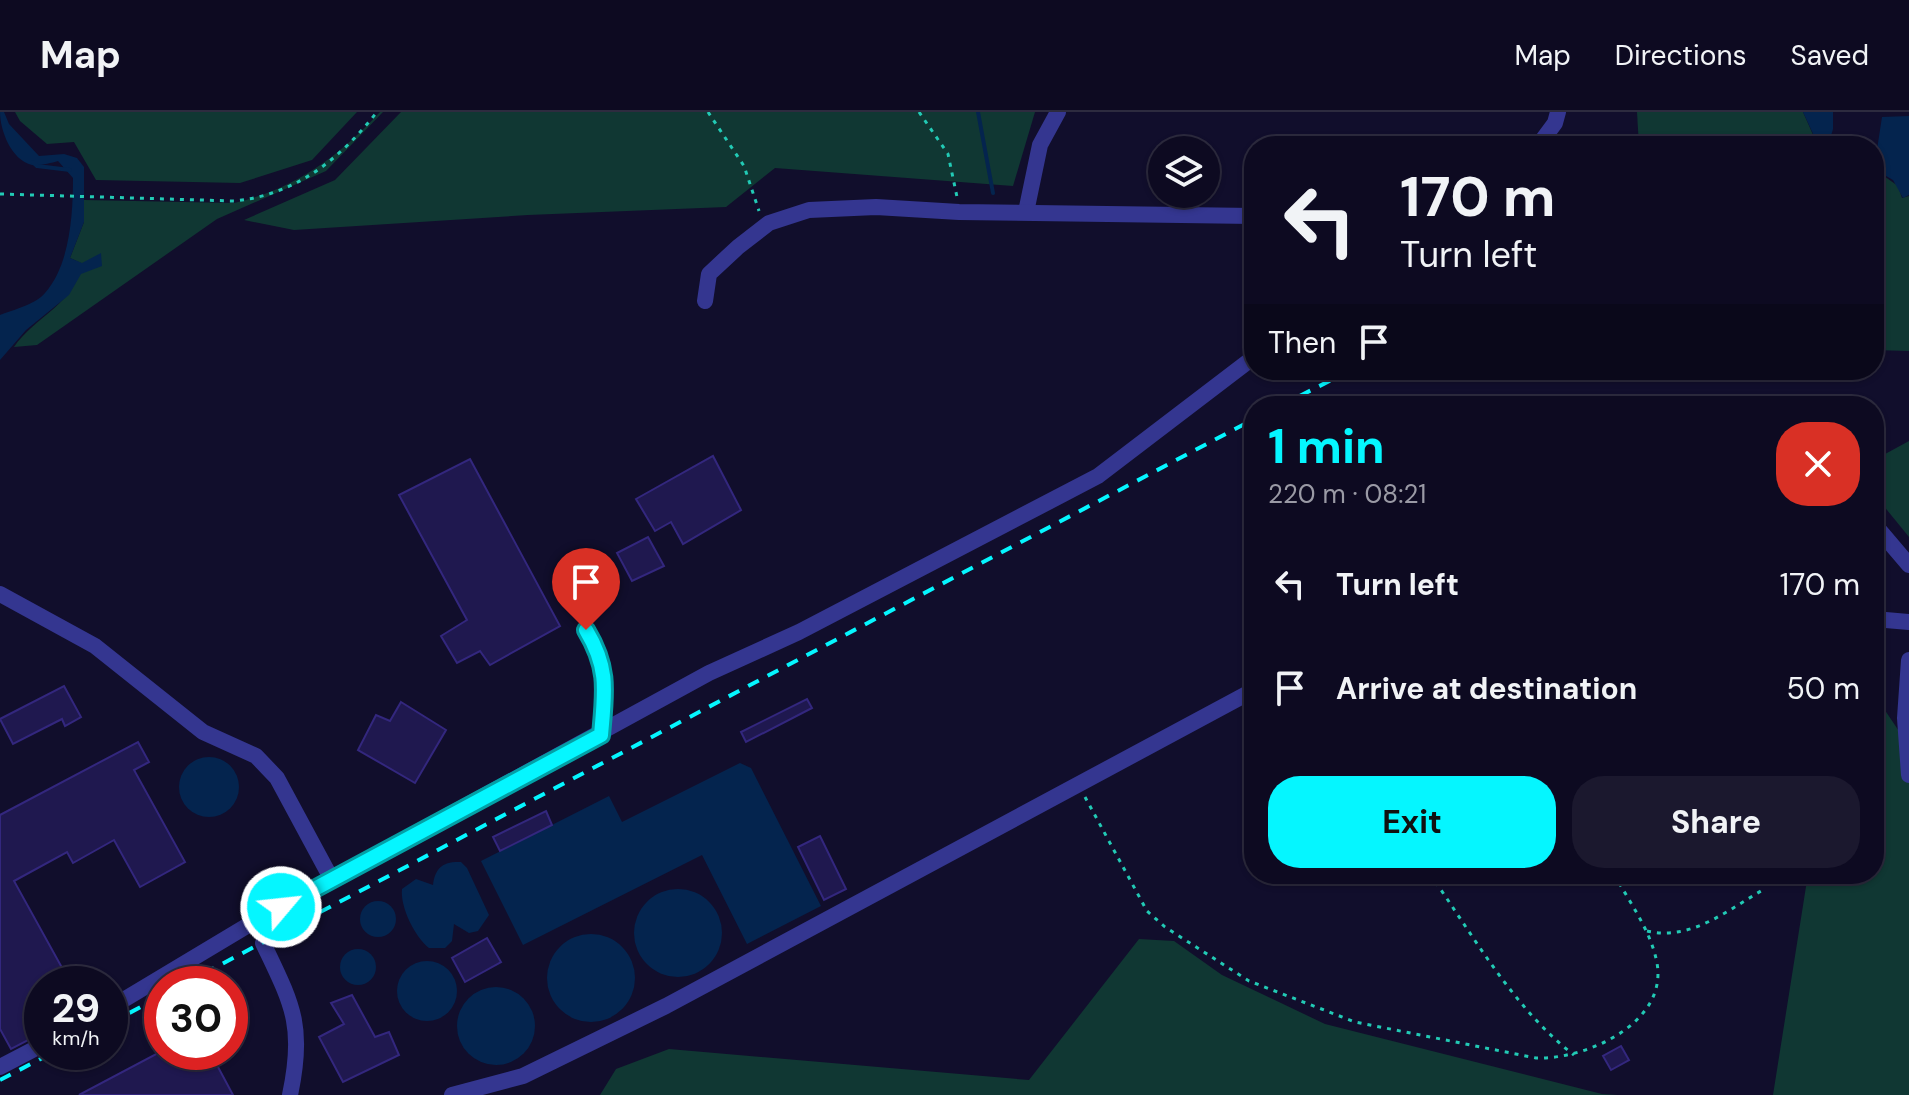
<!DOCTYPE html>
<html lang="en">
<head>
<meta charset="utf-8">
<style>
  :root { --surface:#0d0a21; --page:#1b182e; --text:#f1f3f6; --muted:#9a9aa5; --line:#2d2b3f; --accent:#05f6ff }
  body { margin:0; font-family:"DM Sans",sans-serif; background:var(--page); color:var(--text); height:100vh; display:flex; flex-direction:column; font-size:30px; white-space:nowrap }
  * { box-sizing:border-box; margin:0 }
  p { font-size:26px; color:var(--muted) }
  .icon { flex:none; width:44px; height:44px; fill:none; stroke:currentColor; stroke-width:2; stroke-linecap:round; stroke-linejoin:round }
  .map { position:relative; flex:1; overflow:hidden }
  .sheet { position:absolute; left:1244px; top:284px; width:640px; height:488px; display:flex; flex-direction:column; background:var(--surface); border-radius:32px; box-shadow:0 2px 6px #0004,0 0 0 2px var(--line) }
  .sheet>* { flex:none }
  .guide { position:absolute; left:1244px; top:24px; width:640px; height:244px; border-radius:32px; box-shadow:0 2px 6px #0004,0 0 0 2px var(--line); background:#0d0a21; color:var(--text); overflow:hidden }
  .tools { position:absolute; left:1148px; top:24px; display:grid; gap:16px }
  .tools a { display:grid; place-items:center; width:72px; height:72px; border-radius:50%; background:var(--surface); box-shadow:0 2px 6px #0004,0 0 0 2px var(--line); font-size:40px }
  .speed { position:absolute; left:24px; top:854px; display:flex; gap:16px; font-size:40px; font-weight:700; text-align:center }
  .speed>* { display:grid; place-content:center; width:104px; height:104px; border-radius:50%; background:var(--surface); box-shadow:0 2px 6px #0004,0 0 0 2px var(--line); line-height:1 }
  .speed small { font-size:20px; font-weight:400 }
  .speed .limit { border:12px solid #d22; background:#fff; color:#111 }
  .pin { position:absolute; display:grid; place-items:center; width:68px; height:68px; color:#fff; margin:-82px -34px; border-radius:50% 50% 50% 0; rotate:-45deg; box-shadow:0 0 8px #0007 }
  .pin .icon { rotate:45deg }
  .me { position:absolute; width:88px; margin:-44px; rotate:62deg; stroke-linejoin:round; filter:drop-shadow(0 0 6px #0008) }
  .turn { display:flex; align-items:center; gap:28px; height:168px; padding:0 24px; font-size:36px }
  .turn .icon { width:104px; height:104px; stroke-width:2.5 }
  .turn b { display:block; font-size:56px; line-height:68px }
  .then { display:flex; align-items:center; height:76px; padding:0 24px; background:#0003; gap:16px; font-size:30px }
  .round { display:grid; place-items:center; flex:none; width:84px; height:84px; border-radius:32px; background:var(--page) }
  .headline { display:flex; align-items:center; justify-content:space-between; height:136px; padding:0 24px }
  h1 { font-size:48px; font-weight:700; line-height:60px; color:var(--accent) }
  .primary-button { display:flex; gap:16px; margin-top:auto; padding:16px 24px }
  .primary-button a { flex:1; height:92px; border-radius:32px; background:var(--accent); color:#111; font-size:32px; font-weight:700; line-height:92px; text-align:center }
  .primary-button a+a { background:var(--page); color:var(--text) }
  ul { padding:0; list-style:none }
  li { display:flex; align-items:center; gap:24px; height:104px; padding:0 24px }
  li div { flex:1 }
  li b { display:block; font-size:30px }
  li em { font-style:normal }
  header { display:flex; align-items:center; gap:48px; box-sizing:border-box; height:112px; padding:0 40px; background:var(--surface); border-bottom:2px solid var(--line) }
  header strong { font-size:38px }
  nav { display:flex; gap:44px; margin-inline-start:auto; font-size:28px }
  .map>svg:first-child { display:block }
  .green { fill:#103733 }
  .water { fill:#04244e }
  .lines { fill:none; stroke-linecap:round; stroke-linejoin:round }
  .stream { stroke:#04244e; stroke-width:4 }
  .building { fill:#1f184f; stroke:#33277e; stroke-width:2 }
  .path { stroke:#22cab5; stroke-width:3; stroke-dasharray:4 6; stroke-linecap:butt }
  .minor { stroke:#343690; stroke-width:16 }
  .rail { stroke:#05f6ff; stroke-width:4; stroke-dasharray:12 10; stroke-linecap:butt }
  .route-casing { stroke:#03a0a6; stroke-width:20 }
  .route { stroke:#05f6ff; stroke-width:14 }
</style>
</head>
<body>
<header>
<strong>Map</strong>
<nav><a>Map</a><a>Directions</a><a>Saved</a></nav>
</header>
<div class="map">
<svg width="1909" height="983" viewBox="0 0 1909 983">
  <rect width="100%" height="100%" fill="#110e2c"/>
  <!-- green -->
  <g class="green">
    <polygon points="15,0 357,0 312,48 240,71 96,68 74,30 47,32 20,9"/>
    <path d="M380,0h3l-57,59 -109,48 -180,126 -23,2c20,-30 64,-45 67,-84l-11,-5 14,-36v-22l150,3c61,-14 104,-46 146,-91z"/>
    <polygon points="401,0 1035,0 1013,74 775,56 726,95 528,103 294,118 244,108 335,68"/>
    <polygon points="1637,0 1803,0 1818,34 1639,34"/>
    <polygon points="1874,57 1898,74 1902,86 1909,84 1909,239 1874,238"/>
    <polygon points="1909,329 1909,425 1874,382 1876,347"/>
    <polygon points="1874,582 1909,634 1909,983 1773,983 1808,762 1874,762"/>
    <polygon points="1139,827 1174,829 1222,863 1325,912 1602,982 1618,983 600,983 616,957 669,937 1029,968"/>
  </g>
  <!-- water -->
  <g class="water">
    <path d="M0,0h4l5,12 30,32 25,-2 13,4 7,9v55l-14,36 12,5 19,-10 1,13 -21,8 -12,21 -43,35 -26,30v-45c13,-5 36,-11 45,-22 25,-28 28,-79 28,-115l-15,-17c-7,2 -18,5 -26,4 -21,-5 -32,-35 -32,-53z"/>
    <polygon points="1803,0 1833,0 1833,17 1828,34 1823,34 1815,26"/>
    <polygon points="1909,4 1909,83 1903,86 1893,68 1874,57 1882,5"/>
    <circle cx="209" cy="675" r="30"/>
    <polygon points="740,651 751,656 821,794 747,832 702,743 523,833 481,749 609,684 622,710"/>
    <path d="M461,750l6,6 22,47 -11,16 -9,2 -15,-9 -2,17 -7,7h-16c-14,-11 -29,-41 -27,-59l14,-10 17,6c2,-17 10,-24 28,-23z"/>
    <circle cx="678" cy="821" r="44"/>
    <circle cx="378" cy="807" r="18"/>
    <circle cx="591" cy="866" r="44"/>
    <circle cx="358" cy="855" r="18"/>
    <circle cx="427" cy="879" r="30"/>
    <circle cx="496" cy="914" r="39"/>
  </g>
  <g class="lines">
    <!-- stream -->
    <g class="stream">
      <polyline points="978,0 993,81"/>
      <polyline points="33,50 37,54 70,58"/>
    </g>
  </g>
  <!-- building -->
  <g class="building">
    <polygon points="713,344 741,398 683,432 671,410 655,419 636,387"/>
    <polygon points="470,347 560,514 490,553 480,539 457,551 441,524 467,508 399,383"/>
    <polygon points="648,425 664,454 632,469 617,441"/>
    <polygon points="64,574 81,605 65,614 62,607 13,632 0,607"/>
    <polygon points="807,587 812,596 746,630 741,620"/>
    <polygon points="401,590 446,618 415,671 358,638 376,603 390,609"/>
    <polygon points="138,630 149,650 134,658 185,750 140,775 114,728 73,751 67,740 14,769 71,872 42,872 42,921 11,937 0,917 0,703"/>
    <polygon points="546,699 552,713 500,739 493,725"/>
    <polygon points="820,724 846,777 824,788 798,735"/>
    <polygon points="487,826 501,850 465,870 452,846"/>
    <polygon points="352,883 375,925 389,920 399,943 343,970 319,925 344,912 331,891"/>
    <polygon points="1621,934 1629,948 1611,958 1603,944"/>
    <polygon points="160,940 210,940 233,983 79,983"/>
  </g>
  <g class="lines">
    <!-- path -->
    <g class="path">
      <polyline points="708,0 744,54 759,99"/>
      <polyline points="919,0 948,42 957,85"/>
      <path d="M0,82l234,7c62,-6 106,-42 143,-89"/>
      <path d="M1085,685l62,114 18,16 84,54 106,41 181,36c48,2 132,-34 121,-95 -6,-32 -27,-60 -43,-89"/>
      <path d="M1430,762c43,61 84,135 144,181"/>
      <path d="M1647,819c43,10 78,-19 114,-40l3,-17"/>
    </g>
    <!-- minor -->
    <g class="minor">
      <polyline points="1538,34 1555,11 1558,0"/>
      <polyline points="1026,100 1040,33 1058,0"/>
      <polyline points="705,189 709,162 738,135 769,111 809,98 876,95 959,100 1254,104"/>
      <polyline points="1874,412 1909,453"/>
      <polyline points="0,482 95,534 203,620 256,644 277,666 332,768"/>
      <polyline points="1874,507 1909,510"/>
      <path d="M586,518c24,40 19,60 15,105"/>
      <polyline points="1909,548 1905,606 1909,663"/>
      <path d="M263,831c29,61 42,82 27,152"/>
      <polyline points="110,896 255,809 709,561 799,520 1098,364 1254,245"/>
      <polyline points="0,955 42,933"/>
      <polyline points="452,983 523,964 666,894 1254,578"/>
    </g>
    <!-- rail -->
    <g class="rail">
      <polyline points="1280,294 1351,258"/>
      <polyline points="184,872 1254,307"/>
      <polyline points="110,911 162,884"/>
      <polyline points="0,968 54,940"/>
    </g>
  </g>
  <g class="lines">
    <defs>
      <path id="route" d="M281,795l320,-172c4,-44 8,-67 -15,-105"/>
    </defs>
    <!-- route casing -->
    <use href="#route" class="route-casing"/>
    <!-- route -->
    <use href="#route" class="route"/>
  </g>
</svg>
<div class="tools">
<a><svg class="icon" aria-label="layers" viewBox="0 0 24 24"><path d="M12 4l9 5-9 5-9-5zM3 14l9 5 9-5"/></svg></a>
</div>
<div class="speed"><div>29<small>km/h</small></div><div class="limit">30</div></div>
<div class="pin" style="left:586px;top:518px;background:#d93025"><svg class="icon" aria-label="arrive" viewBox="0 0 24 24"><path d="M6 21V4h12l-3 4 3 4H6"/></svg></div>
<svg class="me" style="left:281px;top:795px" viewBox="-20 -20 40 40"><circle r="17" fill="#05f6ff" stroke="#fff" stroke-width="3"/><path d="M0-11L8 9 0 5-8 9z" fill="#fff"/></svg>
<div class="guide">
<div class="turn"><svg class="icon" aria-label="left" viewBox="0 0 24 24"><path d="M17 20v-9H6M10 6l-5 5 5 5"/></svg><div><b>170 m</b>Turn left</div></div>
<div class="then">Then<svg class="icon" aria-label="arrive" viewBox="0 0 24 24"><path d="M6 21V4h12l-3 4 3 4H6"/></svg></div>
</div>
<section class="sheet">
<div class="headline"><div><h1>1 min</h1><p>220 m · 08:21</p></div><a class="round" style="background:#d93025;color:#fff"><svg class="icon" aria-label="close" viewBox="0 0 24 24"><path d="M6 6l12 12M18 6L6 18"/></svg></a></div>
<ul>
<li><svg class="icon" aria-label="left" viewBox="0 0 24 24"><path d="M17 20v-9H6M10 6l-5 5 5 5"/></svg><div><b>Turn left</b></div><em>170 m</em></li>
<li><svg class="icon" aria-label="arrive" viewBox="0 0 24 24"><path d="M6 21V4h12l-3 4 3 4H6"/></svg><div><b>Arrive at destination</b></div><em>50 m</em></li>
</ul>
<div class="primary-button"><a>Exit</a><a>Share</a></div>
</section>
</div>
</body>
</html>
